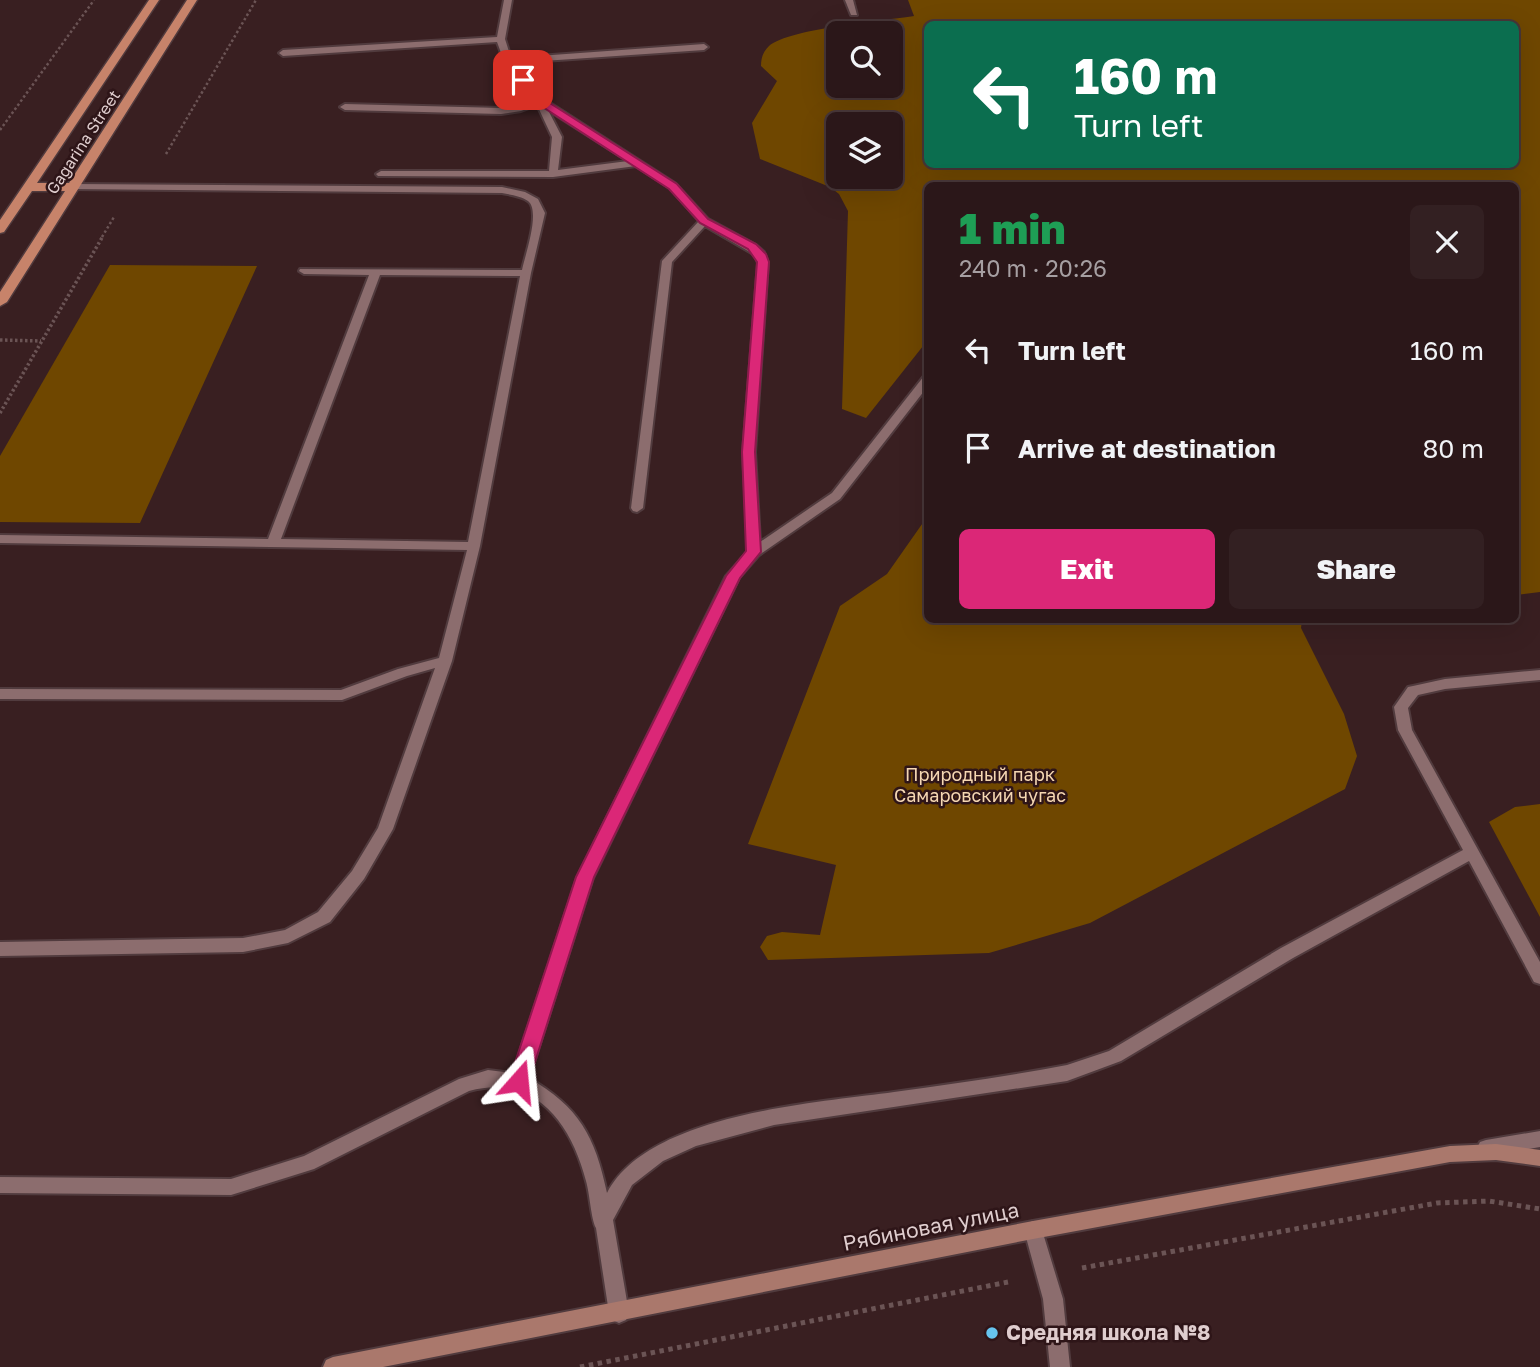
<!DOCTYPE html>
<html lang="en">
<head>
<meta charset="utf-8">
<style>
  :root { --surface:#2b1719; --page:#332022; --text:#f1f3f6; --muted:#a69fa2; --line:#473638; --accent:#db2777 }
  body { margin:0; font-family:"Golos Text",sans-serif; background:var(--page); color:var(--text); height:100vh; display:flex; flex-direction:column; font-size:26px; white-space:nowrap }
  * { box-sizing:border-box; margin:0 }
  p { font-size:23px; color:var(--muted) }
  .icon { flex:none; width:38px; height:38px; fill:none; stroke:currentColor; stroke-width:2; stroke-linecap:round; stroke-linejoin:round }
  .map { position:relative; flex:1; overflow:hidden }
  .details { position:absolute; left:924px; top:182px; width:595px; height:441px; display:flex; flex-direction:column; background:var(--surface); border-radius:10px; box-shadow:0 7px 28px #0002,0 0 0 2px var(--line) }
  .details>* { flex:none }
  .hud { position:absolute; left:924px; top:21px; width:595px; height:147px; border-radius:10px; box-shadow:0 7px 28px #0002,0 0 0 2px var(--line); background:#0b6e4f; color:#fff; overflow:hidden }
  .tools { position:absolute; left:826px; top:21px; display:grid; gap:14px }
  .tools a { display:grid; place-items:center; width:77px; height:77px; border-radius:10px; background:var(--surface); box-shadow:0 7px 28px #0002,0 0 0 2px var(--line); font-size:35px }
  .pin { position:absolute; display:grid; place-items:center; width:60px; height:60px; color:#fff; margin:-30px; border-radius:14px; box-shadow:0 4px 10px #0006 }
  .me { position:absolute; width:77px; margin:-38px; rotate:18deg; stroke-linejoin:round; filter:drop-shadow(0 0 5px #0008) }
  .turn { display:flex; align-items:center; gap:24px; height:147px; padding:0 35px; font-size:32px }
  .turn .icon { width:91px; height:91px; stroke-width:2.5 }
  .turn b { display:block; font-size:49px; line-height:60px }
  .round { display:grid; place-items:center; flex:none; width:74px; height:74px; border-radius:10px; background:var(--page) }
  .summary { display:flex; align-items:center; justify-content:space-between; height:119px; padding:0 35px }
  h1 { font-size:42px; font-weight:800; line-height:52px; color:#1e9e55 }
  .action { display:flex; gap:14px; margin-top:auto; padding:14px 35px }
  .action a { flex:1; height:80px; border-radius:10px; background:var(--accent); color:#fff; font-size:28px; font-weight:800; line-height:80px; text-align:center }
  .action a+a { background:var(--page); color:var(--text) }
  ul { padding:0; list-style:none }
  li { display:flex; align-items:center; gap:21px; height:98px; padding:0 35px }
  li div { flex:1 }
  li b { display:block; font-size:26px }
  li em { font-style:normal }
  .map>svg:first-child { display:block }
  .green { fill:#6f4700; fill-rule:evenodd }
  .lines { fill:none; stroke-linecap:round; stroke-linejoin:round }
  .lane-casing { stroke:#513b3e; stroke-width:4 }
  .secondary-casing { stroke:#513b3e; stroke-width:4 }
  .primary-casing { stroke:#513b3e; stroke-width:3 }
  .path-far2 { stroke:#6b5455; stroke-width:2.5; stroke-dasharray:2.5 2.5; stroke-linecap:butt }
  .path-far1 { stroke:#6b5455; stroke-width:3.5; stroke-dasharray:2.5 2.5; stroke-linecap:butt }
  .path { stroke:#6b5455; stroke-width:5; stroke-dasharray:4.5 4.5; stroke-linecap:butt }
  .lane { fill:#8c6d6e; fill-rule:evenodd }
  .secondary { fill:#aa786c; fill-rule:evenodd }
  .primary { fill:#c7836a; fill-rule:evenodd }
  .route { fill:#db2777; stroke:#8e194d; stroke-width:2 }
  .poi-dot { fill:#66c4ef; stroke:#2e1518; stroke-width:2.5 }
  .labels { text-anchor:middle; stroke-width:5; stroke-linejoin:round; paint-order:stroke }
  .far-street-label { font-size:16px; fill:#dfcdce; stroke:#2e1518 }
  .park-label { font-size:18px; fill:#f5d7b2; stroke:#2e1518 }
  .near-street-label { font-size:21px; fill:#dfcdce; stroke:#2e1518 }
  .near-poi-label { font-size:21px; font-weight:bold; fill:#dfcdce; stroke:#2e1518; text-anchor:start }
</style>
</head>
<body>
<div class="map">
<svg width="1540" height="1367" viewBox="0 0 1540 1367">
  <rect width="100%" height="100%" fill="#391f21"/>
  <!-- green -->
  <g class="green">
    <path d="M908,0h632v592l-24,3v-409h-588l-1,155 -61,77 -24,-9 6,-198 -9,-17 -9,-7 -70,-28 -8,-36 25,-42 -16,-15c0,-8 2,-14 8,-20 22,-18 114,-25 145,-30zM928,24h588v140h-588zM838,33h53v53h-53zM891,124v53h-53v-53z"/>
    <polygon points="110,265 257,266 140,523 0,522 0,456"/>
    <polygon points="927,517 928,620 1302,620 1301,628 1344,714 1357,756 1345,789 1090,923 989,953 768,960 760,947 767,936 782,932 820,935 836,865 748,844 840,606 887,574"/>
    <polygon points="1540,804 1540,917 1489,822 1515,807"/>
  </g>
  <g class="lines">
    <defs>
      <g id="lane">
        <path d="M504,0h8l-7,39 6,19 193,-14 4,3 -4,3 -190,13 28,35 134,86 32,35 48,26 8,7 4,11 -13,189 5,90 72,-49 92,-117 4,-1v11l-88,113 -81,56 -20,23 -146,300 -64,200c50,29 66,58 78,115 41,-79 207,-90 287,-101 58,-8 115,-16 173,-27l42,-14 172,-103 182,-98 -65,-120 -4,-23 14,-20 5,-1 32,-7 95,-9v10l-95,9 -27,6 -10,13 4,22 128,232v22l-6,-2 -65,-121 -176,97 -172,103 -54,20 -293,44 -78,21 -33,15 -31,24 -19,35 16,93 -3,7 -7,3 -7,-3 -3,-7 -13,-85c-5,-9 -6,-33 -10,-47 -15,-58 -51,-108 -117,-90l-155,78 -83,26 -231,-2v-16l231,2 73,-23 155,-77 29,-9 25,3 64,-195 149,-302 22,-25 -5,-99 15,-189 -3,-8 -50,-29 -33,36 -29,246 -6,4 -4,-1 -2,-3 31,-247 37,-40 -29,-33 -34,-22 -83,11 -175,-1 -2,-2 5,-3h168l3,-34 -15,-32 -16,6 -20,3 -156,-4 -5,-3 5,-3 156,4 19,-2 14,-7 -30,-38 -7,-19 -214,14 -4,-3 4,-3 214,-13zM548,110l80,51 -70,9 4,-33z"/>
        <polygon points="845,0 853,0 857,15 851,15"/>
        <path d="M73,184l429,3 23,5 13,7 7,14 -14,60 -51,273 -28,115 -59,168 -29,50 -34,43 -42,21 -45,9 -243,4v-14l243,-4 42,-8 33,-18 34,-41 26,-43 57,-160 -28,8 -65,24 -342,-1v-10l341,1 57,-21 41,-11 28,-108 -467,-7v-8l268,4 101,-264 -65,-1 -5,-3 1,-2 222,1c3,-15 19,-59 6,-69 -7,-5 -17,-6 -26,-8l-432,-4 -2,-2zM380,275l140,1 -52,266 -187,-3z"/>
        <polygon points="1540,1131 1540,1147 1486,1156 1480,1154 1477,1148 1480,1142 1486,1140"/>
        <polygon points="1033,1221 1040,1224 1042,1230 1063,1299 1070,1367 1050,1367 1043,1299 1024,1230 1026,1224"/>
      </g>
      <polygon id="secondary" points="1496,1144 1540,1150 1540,1166 1496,1160 1450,1162 1033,1239 383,1367 323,1367 326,1360 333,1357 1033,1221 1450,1146"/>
      <polygon id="primary" points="149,0 159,0 37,183 69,183 187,0 197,0 7,302 0,306 0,292 65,191 32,191 4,232 0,233 0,220"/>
    </defs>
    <!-- lane casing -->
    <use href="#lane" class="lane-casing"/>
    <!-- secondary casing -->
    <use href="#secondary" class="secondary-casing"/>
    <!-- primary casing -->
    <use href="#primary" class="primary-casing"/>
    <!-- path-far2 -->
    <g class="path-far2">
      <polyline points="0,130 94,0"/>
      <polyline points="166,154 256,0"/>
      <polyline points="102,237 114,217"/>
    </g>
    <!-- path-far1 -->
    <g class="path-far1">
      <polyline points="0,340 41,341"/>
      <polyline points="0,413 103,236"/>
    </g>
    <!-- path -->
    <g class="path">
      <polyline points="1082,1268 1437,1203 1489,1201 1540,1209"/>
      <polyline points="580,1367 1008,1282"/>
    </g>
    <!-- lane -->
    <use href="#lane" class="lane"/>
    <!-- secondary -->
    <use href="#secondary" class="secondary"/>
    <!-- primary -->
    <use href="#primary" class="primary"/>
  </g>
  <!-- route -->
  <polygon class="route" points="520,78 527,78 542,98 677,184 708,219 756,244 766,254 769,262 755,452 761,552 740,578 594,877 529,1081 526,1087 519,1090 512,1087 509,1081 576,877 726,576 746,551 742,452 757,262 748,249 700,223 669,189 535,102 518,80"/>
  <!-- markers -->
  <circle class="poi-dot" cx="992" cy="1333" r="7"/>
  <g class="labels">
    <!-- far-street labels -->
    <g class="far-street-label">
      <text transform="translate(83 142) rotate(-57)" y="6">Gagarina Street</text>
    </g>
    <!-- park labels -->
    <g class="park-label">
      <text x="980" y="781">Природный парк<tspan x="980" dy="21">Самаровский чугас</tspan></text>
    </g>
    <!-- near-street labels -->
    <g class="near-street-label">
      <text transform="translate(931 1227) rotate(-11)" y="7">Рябиновая улица</text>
    </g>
    <!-- near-poi labels -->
    <g class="near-poi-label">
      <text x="1006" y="1340">Средняя школа №8</text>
    </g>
  </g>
</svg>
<div class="tools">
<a><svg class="icon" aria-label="search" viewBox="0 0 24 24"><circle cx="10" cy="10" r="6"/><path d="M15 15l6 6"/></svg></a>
<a><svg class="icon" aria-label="layers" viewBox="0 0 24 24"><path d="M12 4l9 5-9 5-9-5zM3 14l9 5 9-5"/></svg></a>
</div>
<div class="pin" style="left:523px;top:80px;background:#d93025"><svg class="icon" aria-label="arrive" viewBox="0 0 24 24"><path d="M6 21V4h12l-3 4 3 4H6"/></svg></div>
<svg class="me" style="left:519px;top:1081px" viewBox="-20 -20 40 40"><path d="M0-17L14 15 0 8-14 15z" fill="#db2777" stroke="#fff" stroke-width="4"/></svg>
<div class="hud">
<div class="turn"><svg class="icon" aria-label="left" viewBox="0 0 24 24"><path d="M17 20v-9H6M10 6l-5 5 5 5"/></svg><div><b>160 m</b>Turn left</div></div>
</div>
<section class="details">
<div class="summary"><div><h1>1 min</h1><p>240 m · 20:26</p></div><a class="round"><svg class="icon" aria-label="close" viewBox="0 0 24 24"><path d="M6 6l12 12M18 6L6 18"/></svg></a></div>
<ul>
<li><svg class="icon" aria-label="left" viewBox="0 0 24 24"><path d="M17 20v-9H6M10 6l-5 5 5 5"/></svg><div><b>Turn left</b></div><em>160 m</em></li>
<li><svg class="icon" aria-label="arrive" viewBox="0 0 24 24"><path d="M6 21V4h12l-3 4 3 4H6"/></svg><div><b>Arrive at destination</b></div><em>80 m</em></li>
</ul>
<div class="action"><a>Exit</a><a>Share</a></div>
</section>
</div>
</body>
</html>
